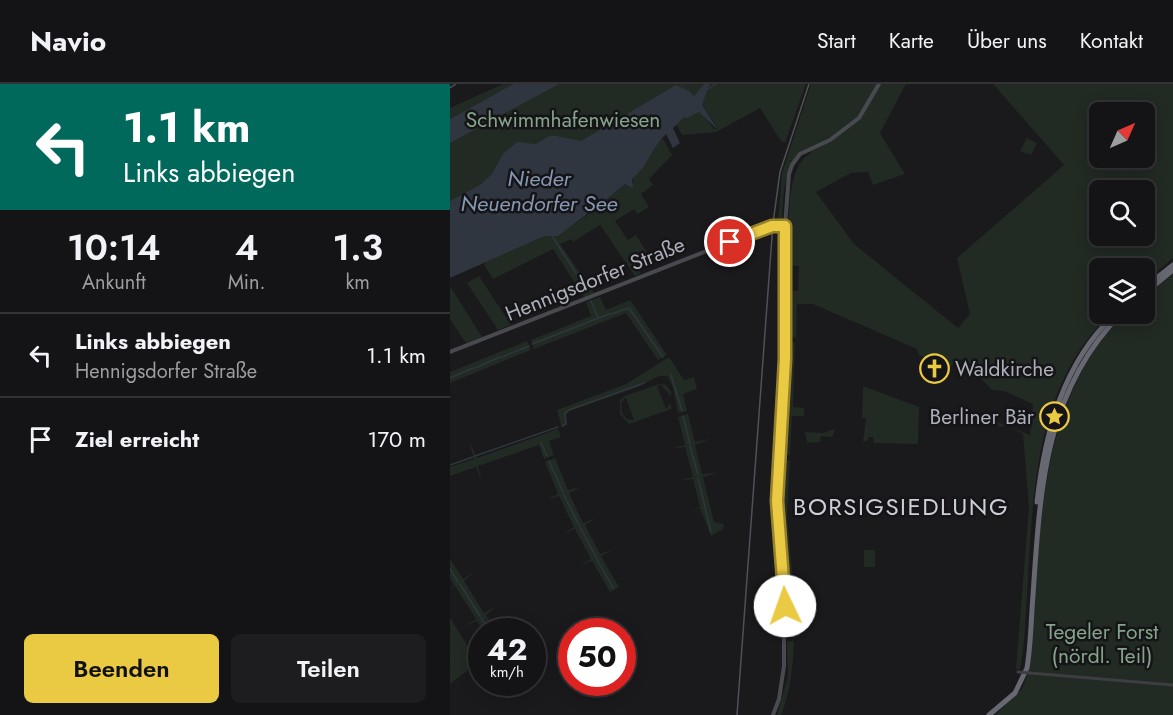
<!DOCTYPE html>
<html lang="de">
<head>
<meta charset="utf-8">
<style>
  :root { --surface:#141315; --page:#1d1c1e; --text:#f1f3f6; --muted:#9d9ea0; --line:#333234; --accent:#eac943 }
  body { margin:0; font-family:Jost,sans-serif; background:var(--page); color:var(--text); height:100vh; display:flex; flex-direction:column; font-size:22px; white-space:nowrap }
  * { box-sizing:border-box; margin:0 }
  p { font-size:20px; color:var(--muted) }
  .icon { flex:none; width:33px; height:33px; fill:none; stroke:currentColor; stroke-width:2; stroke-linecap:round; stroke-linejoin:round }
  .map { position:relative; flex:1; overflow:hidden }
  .details { display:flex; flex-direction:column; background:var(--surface); width:450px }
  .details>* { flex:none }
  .banner { background:#00695c; color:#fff; overflow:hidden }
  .needle { width:39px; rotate:45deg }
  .buttons { position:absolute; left:639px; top:18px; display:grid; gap:12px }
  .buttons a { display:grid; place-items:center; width:66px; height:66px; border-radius:9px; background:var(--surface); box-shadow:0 3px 15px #0003,0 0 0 2px var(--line); font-size:30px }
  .speed { position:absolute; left:18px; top:534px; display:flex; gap:12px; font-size:30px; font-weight:700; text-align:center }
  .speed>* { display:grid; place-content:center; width:78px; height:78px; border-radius:50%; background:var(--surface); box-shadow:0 3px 15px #0003,0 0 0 2px var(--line); line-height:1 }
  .speed small { font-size:15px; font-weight:400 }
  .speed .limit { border:9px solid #d22; background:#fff; color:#111 }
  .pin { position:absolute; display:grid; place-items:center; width:51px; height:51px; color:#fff; margin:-26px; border:3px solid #fff; border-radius:50%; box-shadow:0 2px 6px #0007 }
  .me { position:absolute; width:66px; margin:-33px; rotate:357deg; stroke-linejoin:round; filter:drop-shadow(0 0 4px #0008) }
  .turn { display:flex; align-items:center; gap:21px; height:126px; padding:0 24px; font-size:27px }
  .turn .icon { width:78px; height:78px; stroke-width:2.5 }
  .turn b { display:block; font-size:42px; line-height:51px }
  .eta { display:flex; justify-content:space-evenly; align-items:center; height:102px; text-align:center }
  .eta b { font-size:36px; font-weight:600; line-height:42px }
  .primary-button { display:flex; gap:12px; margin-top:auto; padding:12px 24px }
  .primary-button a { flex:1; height:69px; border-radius:9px; background:var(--accent); color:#111; font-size:24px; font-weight:600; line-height:69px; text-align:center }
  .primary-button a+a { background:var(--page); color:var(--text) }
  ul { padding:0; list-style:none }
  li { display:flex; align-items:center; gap:18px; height:84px; padding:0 24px; border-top:2px solid var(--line) }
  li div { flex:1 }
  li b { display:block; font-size:22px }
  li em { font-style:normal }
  header { display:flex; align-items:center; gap:36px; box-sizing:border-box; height:84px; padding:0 30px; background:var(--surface); border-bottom:2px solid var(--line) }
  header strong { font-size:28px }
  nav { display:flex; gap:33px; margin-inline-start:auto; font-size:21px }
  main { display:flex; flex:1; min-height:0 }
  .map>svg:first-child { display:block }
  .green { fill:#222a24; fill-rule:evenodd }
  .water { fill:#30363f }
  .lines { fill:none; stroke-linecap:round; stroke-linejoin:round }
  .stream { stroke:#30363f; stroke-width:1.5 }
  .tertiary { stroke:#3d3d42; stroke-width:3 }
  .secondary { stroke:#494a50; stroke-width:4 }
  .motorway { stroke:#676871; stroke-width:5 }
  .tram { stroke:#505157; stroke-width:1.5 }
  .rail { stroke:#505157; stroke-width:1.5; stroke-dasharray:8 6; stroke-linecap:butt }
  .tertiary-bridge { stroke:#3d3d42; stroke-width:3 }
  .route-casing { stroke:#98832c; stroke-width:15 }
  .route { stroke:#eac943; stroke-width:10 }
  .labels { text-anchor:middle; stroke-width:5; stroke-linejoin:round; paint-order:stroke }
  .park-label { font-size:21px; fill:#85a48b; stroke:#151417 }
  .street-label { font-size:21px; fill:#adafba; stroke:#151417 }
  .poi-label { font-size:21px; fill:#adafba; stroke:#151417; text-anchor:start }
  .water-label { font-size:22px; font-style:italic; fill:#8698b3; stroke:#151417 }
  .quarter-label { font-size:24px; letter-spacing:1.5px; fill:#cdcfd7; stroke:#151417 }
</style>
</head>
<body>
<header>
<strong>Navio</strong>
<nav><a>Start</a><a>Karte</a><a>Über uns</a><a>Kontakt</a></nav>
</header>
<main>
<section class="details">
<div class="banner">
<div class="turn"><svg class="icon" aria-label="left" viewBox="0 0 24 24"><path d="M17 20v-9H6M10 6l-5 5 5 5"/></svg><div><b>1.1 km</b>Links abbiegen</div></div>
</div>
<div class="eta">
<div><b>10:14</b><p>Ankunft</p></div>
<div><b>4</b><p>Min.</p></div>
<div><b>1.3</b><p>km</p></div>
</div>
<ul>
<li><svg class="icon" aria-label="left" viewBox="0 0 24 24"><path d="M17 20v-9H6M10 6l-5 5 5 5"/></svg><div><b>Links abbiegen</b><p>Hennigsdorfer Straße</p></div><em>1.1 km</em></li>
<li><svg class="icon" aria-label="arrive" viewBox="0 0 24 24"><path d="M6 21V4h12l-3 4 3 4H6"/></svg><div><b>Ziel erreicht</b></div><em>170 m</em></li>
</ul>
<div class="primary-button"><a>Beenden</a><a>Teilen</a></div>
</section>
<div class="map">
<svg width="723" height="631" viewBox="0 0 723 631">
  <rect width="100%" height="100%" fill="#1a191c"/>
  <!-- green -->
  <g class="green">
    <polygon points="53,0 63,0 0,35 0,24"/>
    <polygon points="104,0 254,0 244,13 153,60 0,117 0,57"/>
    <path d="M260,0h96l-21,59 -4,-2 -21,-33 -44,24 -34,3 -6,-11c7,-7 16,-15 26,-11l12,16h4l-16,-24z"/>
    <path d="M361,0h95l-26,49 25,41 -32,11 -5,-13 -17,1 -35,19 38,52 104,84 12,-14 -13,-56 107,-93 -71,-81h180v174l-28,24 -1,-14h-44v46h10c-77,74 -77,183 -83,282 -2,25 -2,50 -7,73h-4l13,-162 -6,-73 -15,-8 -8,1 -4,-4 2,-1 32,13 3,-31 -29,-13 -12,-1 -30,-31 -7,5 11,17 -8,-10 -2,1 -2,-10 -12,18 5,-13 -28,-12 -2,-6 -104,-45h-16l-1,34 -8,-4v-43h10l1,-25 -10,-1c0,-27 -6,-99 22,-112l-2,-5c-26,12 -25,45 -27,71l-4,1 4,-47zM650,28h44v46h-44zM650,106h44v46h-44z"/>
    <path d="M212,53l10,18 -23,24 4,6 -12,9 8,13 -11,7 -4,-5 -19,12 13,19 8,-5 13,21 -13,9 5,8 -6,3 -35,-51 -27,17 -1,-3 -12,5 34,49 -10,4 -31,-48 -60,30 -9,-14 2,-3 59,-26 13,-1 44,-30 23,-21 9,-1 -2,-4c14,-11 17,-29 30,-42z"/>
    <polygon points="577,54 587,59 581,71 570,67"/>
    <path d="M723,190v441h-178l27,-26 7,-19c11,-116 4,-272 97,-356h18l1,-17z"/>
    <polygon points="29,192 61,241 48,246 17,199"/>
    <polygon points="0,202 32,253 16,259 0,235"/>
    <polygon points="150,213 156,226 180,216 217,271 208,276 176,229 84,265 81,256 141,232 136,218"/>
    <polygon points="77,257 81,266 0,299 0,288"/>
    <polygon points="340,257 345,259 343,323 354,324 354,332 342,332 340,372 334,369 333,362 338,319 338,258"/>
    <polygon points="219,273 234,296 244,293 247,305 233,310 237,327 228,329 223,303 217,292 209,292 188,303 119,327 116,331 117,340 112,344 107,326 176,300"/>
    <path d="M209,300l7,1 5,7v17l-42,15 -9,-10v-14l5,-4zM211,301l10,11v7l-5,6 -9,-23zM175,314h1l8,22 -7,-1 -5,-6 -1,-10z"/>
    <polygon points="413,302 469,323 468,360 424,359 423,353 418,353 418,356 413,358 416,334 412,334"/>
    <polygon points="238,330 245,358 260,355 245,361 252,390 268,389 253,393 264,438 274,440 273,445 261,452 250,424 236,431 250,423 243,395 228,397 243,393 235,363 220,365 235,361 228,333"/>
    <polygon points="108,345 111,353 99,357 104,371 94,375 89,361 28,382 32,398 26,383 0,392 0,383 24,375 19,357 27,374"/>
    <polygon points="381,346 385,346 382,353 371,352 370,358 357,359 355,348 373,349"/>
    <polygon points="105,374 118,406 131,403 119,409 133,439 146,434 135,441 150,470 163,466 151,472 169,503 160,508 142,477 129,482 141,475 125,445 113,450 124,443 109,412 96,416 108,410 95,378"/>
    <polygon points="340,376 337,432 345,519 344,553 336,550 339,514 335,445 331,433 333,378"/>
    <rect x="414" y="466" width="11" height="17"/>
    <polygon points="0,475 13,495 26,487 14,497 34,529 47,522 36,531 46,547 33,547 27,537 13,543 26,535 5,502 0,505 4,501 0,494"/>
    <polygon points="0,534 28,578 0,600"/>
    <path d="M337,557h7c-1,23 -3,51 -13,74h-4l11,-39z"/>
  </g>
  <!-- water -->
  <g class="water">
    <polygon points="63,0 109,0 0,59 0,35"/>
    <path d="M254,0h6l-8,21 16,25 -19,-18 -12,6 -3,-1 -11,11 7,15 -7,5 -7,-14c-15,14 -19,34 -34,45l1,9 -8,-4 -28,24 2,4 -5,-3 -3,2 -33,25h-13l-95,42v-77l30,-16 12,-11 11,-20 14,-12 19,2 13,-8h7l25,5 95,-56 13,6 5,5z"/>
  </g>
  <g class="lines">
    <!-- stream -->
    <g class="stream">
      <polyline points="257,6 266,0"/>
      <polyline points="102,152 137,206"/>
      <polyline points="141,217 148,234"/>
      <polyline points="161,230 179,224 213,273"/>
      <polyline points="138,238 159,230"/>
      <polyline points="82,260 136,239"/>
      <polyline points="52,273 79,262"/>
      <polyline points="25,284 50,273"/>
      <polyline points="221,291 232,327"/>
      <polyline points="0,294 23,284"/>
      <polyline points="233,332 240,360"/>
      <polyline points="112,342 116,340 115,329 119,326 194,299"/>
      <polyline points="91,358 97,372"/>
      <polyline points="240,362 248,391"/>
      <polyline points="25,372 108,343"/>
      <polyline points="99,377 113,408"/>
      <polyline points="0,381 23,373"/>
      <polyline points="248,394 261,448"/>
      <polyline points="114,411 129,441"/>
      <polyline points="130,443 146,473"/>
      <polyline points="147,475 163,504"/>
      <polyline points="0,485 8,498"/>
      <polyline points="10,500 30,532"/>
      <polyline points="31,534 40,548"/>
    </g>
    <!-- tertiary -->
    <polyline class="tertiary" points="580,589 723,601"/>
    <!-- secondary -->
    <g class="secondary">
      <polyline points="0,268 315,144 335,142"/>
      <polyline points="323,631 329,615 334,582 334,503 327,418 335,275 335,142 339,90 342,81 350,70 380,56 409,34 429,0"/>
    </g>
    <!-- motorway -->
    <g class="motorway">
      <polyline points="694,204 723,181"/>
      <polyline points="694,210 723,186"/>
      <path d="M587,418c8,-70 26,-139 78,-188"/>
      <path d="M539,631l26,-22 12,-25c4,-24 4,-49 6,-73 7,-103 11,-204 88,-281"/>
    </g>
    <!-- tram -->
    <polyline class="tram" points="287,631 323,139 330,88 359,0"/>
    <!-- rail -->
    <polyline class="rail" points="0,4 6,0"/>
    <!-- tertiary-bridge -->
    <polyline class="tertiary-bridge" points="568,588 580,589"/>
  </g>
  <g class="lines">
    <defs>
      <polyline id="route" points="280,158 322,142 335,142 335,275 327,417 335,522"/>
    </defs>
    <!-- route casing -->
    <use href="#route" class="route-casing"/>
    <!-- route -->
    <use href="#route" class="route"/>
  </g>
  <!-- icons -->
  <defs>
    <symbol id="church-ring" viewBox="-11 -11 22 22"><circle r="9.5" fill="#151417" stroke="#eac943" stroke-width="1.5"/><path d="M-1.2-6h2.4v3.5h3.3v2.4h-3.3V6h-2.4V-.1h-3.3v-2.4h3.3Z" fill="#eac943"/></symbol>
    <symbol id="sight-ring" viewBox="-11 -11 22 22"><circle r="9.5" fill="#151417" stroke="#eac943" stroke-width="1.5"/><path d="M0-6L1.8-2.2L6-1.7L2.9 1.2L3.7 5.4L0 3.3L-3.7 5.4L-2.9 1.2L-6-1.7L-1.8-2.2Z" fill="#eac943"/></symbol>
  </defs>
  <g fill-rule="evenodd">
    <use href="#church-ring" x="468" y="268" width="33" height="33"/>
    <use href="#sight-ring" x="588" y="316" width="33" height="33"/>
  </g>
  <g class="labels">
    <!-- park labels -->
    <g class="park-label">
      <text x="113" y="43">Schwimmhafenwiesen</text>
      <text x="652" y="555">Tegeler Forst<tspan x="652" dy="24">(nördl. Teil)</tspan></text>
    </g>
    <!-- street labels -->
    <g class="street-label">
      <text transform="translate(145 195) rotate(-22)" y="7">Hennigsdorfer Straße</text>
    </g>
    <!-- poi labels -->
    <g class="poi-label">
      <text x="505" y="292">Waldkirche</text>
      <text x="584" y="340" text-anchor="end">Berliner Bär</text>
    </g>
    <!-- water labels -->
    <g class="water-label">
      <text x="89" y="102">Nieder<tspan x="89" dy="25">Neuendorfer See</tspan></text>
    </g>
    <!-- quarter labels -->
    <g class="quarter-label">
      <text x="451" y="431">BORSIGSIEDLUNG</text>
    </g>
  </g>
</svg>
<div class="buttons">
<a><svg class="needle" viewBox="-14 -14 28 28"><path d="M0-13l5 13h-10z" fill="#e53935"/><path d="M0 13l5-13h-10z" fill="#9d9ea0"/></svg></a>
<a><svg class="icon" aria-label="search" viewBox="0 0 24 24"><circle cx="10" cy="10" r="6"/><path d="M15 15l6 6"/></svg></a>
<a><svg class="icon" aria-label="layers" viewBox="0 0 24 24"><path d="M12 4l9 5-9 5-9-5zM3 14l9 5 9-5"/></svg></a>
</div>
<div class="speed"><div>42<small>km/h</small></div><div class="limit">50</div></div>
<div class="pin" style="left:280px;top:158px;background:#d93025"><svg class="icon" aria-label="arrive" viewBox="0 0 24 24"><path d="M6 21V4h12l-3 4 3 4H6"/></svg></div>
<svg class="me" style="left:335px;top:522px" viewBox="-20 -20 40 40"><circle r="19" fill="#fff"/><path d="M0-13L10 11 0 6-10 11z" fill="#eac943"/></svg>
</div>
</main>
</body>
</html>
